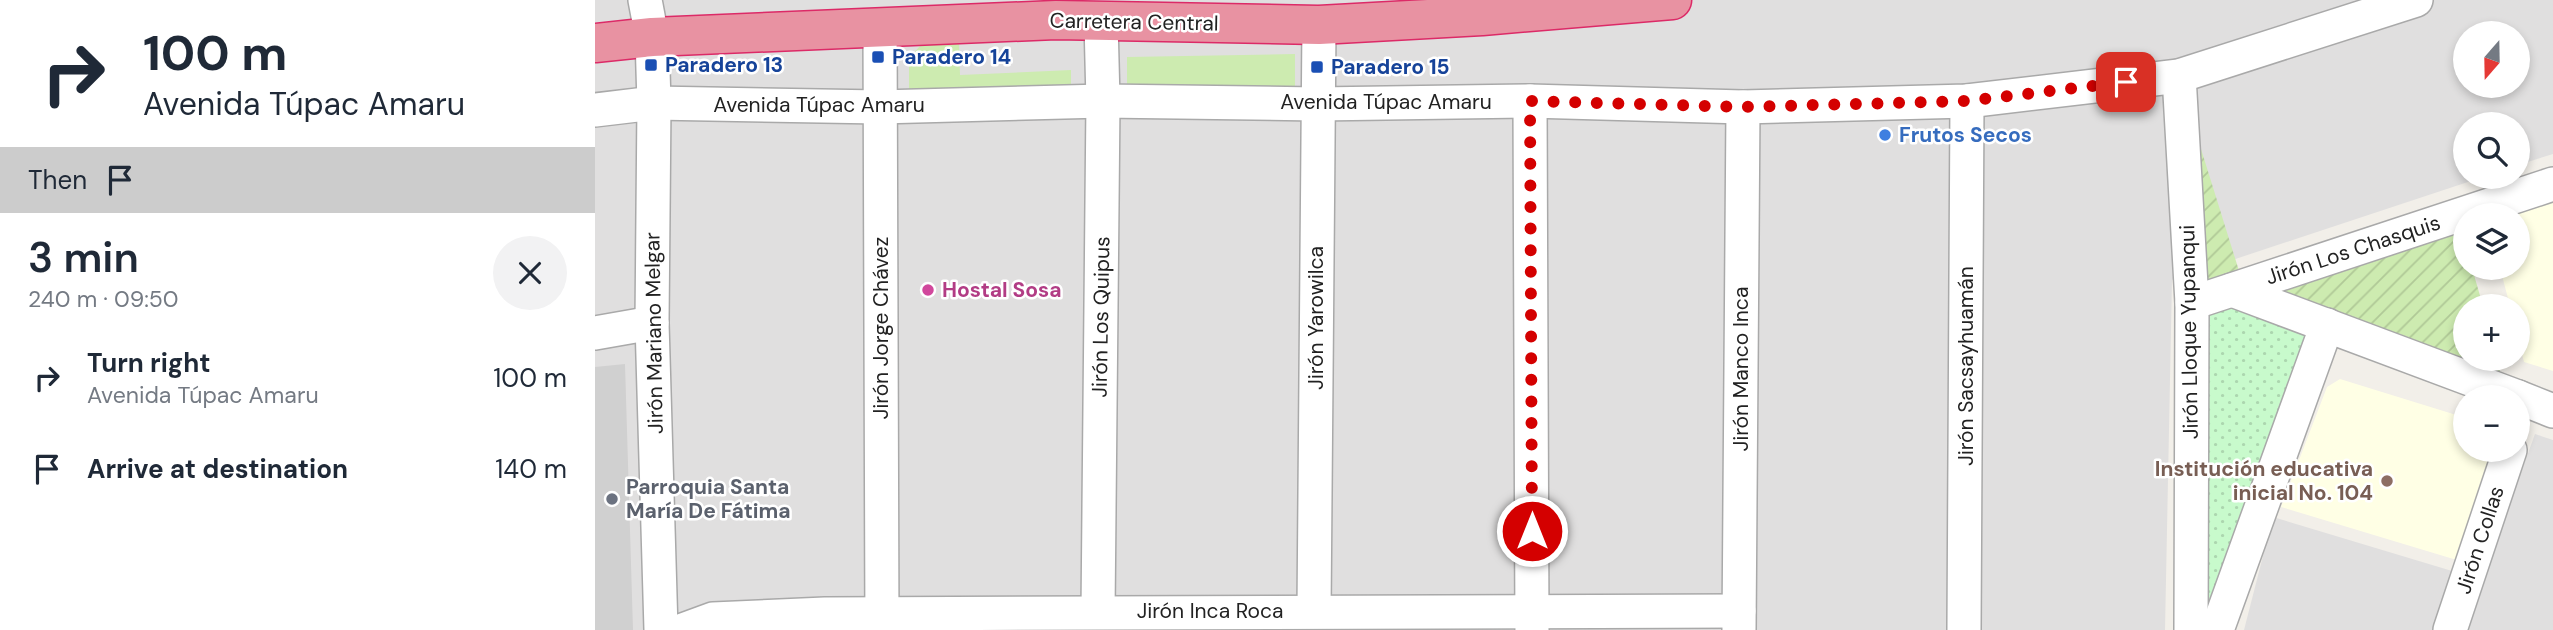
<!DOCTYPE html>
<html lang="en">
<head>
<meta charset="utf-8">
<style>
  :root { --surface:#fff; --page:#f2f2f3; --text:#1f2937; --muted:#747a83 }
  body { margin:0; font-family:"DM Sans",sans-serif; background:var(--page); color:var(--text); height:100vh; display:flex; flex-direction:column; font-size:26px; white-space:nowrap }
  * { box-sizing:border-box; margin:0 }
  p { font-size:23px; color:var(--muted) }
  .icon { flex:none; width:38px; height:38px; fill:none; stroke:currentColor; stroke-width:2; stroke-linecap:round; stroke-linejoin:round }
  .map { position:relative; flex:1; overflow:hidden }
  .panel { display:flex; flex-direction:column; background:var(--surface); width:595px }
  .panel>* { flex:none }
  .banner { background:#fff; color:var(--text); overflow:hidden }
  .needle { width:46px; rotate:200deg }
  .buttons { position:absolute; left:1858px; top:21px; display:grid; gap:14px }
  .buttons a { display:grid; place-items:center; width:77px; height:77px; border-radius:50%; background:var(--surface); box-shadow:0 4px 10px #0003; font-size:35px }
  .pin { position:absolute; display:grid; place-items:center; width:60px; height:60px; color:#fff; margin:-30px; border-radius:14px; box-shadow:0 4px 10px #0006 }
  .me { position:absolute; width:77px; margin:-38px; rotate:0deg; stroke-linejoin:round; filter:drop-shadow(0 0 5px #0008) }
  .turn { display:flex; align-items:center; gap:24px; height:147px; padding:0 28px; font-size:32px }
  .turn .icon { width:91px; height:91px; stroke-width:2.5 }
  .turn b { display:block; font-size:49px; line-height:60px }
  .then { display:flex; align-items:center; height:66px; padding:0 28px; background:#0003; gap:14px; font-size:26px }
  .round { display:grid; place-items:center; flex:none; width:74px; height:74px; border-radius:37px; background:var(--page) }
  .head { display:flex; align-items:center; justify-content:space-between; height:119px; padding:0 28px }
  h1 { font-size:42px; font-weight:600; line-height:52px }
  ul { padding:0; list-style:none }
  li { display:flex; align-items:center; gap:21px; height:91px; padding:0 28px }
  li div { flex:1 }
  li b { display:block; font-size:26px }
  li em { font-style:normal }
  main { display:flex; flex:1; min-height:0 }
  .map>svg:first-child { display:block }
  .residential { fill:#e0dfdf; fill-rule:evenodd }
  .education { fill:#ffffe5 }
  .religious { fill:#d0d0d0 }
  .grass { fill:#cdebb0 }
  .park { fill:url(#park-dots) }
  .garden { fill:url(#garden-furrows) }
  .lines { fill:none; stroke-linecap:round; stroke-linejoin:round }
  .minor-casing { stroke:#a9a9a9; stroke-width:36 }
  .highway-casing { stroke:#dc2a67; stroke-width:41 }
  .minor { stroke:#fff; stroke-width:33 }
  .highway { stroke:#e892a2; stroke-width:38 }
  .route { stroke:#d40000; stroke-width:12; stroke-dasharray:0 21.6 }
  .transit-dot { fill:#1a4fb4; stroke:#fff; stroke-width:2.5 }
  .shop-dot { fill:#3f7fe0; stroke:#fff; stroke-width:2.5 }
  .hotel-dot { fill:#d1479c; stroke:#fff; stroke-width:2.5 }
  .education-dot { fill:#8d6e63; stroke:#fff; stroke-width:2.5 }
  .worship-dot { fill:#6b7280; stroke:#fff; stroke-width:2.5 }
  .labels { text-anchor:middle; stroke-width:5; stroke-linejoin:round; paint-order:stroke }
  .street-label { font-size:21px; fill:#222; stroke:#fff }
  .transit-label { font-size:21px; font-weight:bold; fill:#164399; stroke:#fff; text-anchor:start }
  .shop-label { font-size:21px; font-weight:bold; fill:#366cbe; stroke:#fff; text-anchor:start }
  .hotel-label { font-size:21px; font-weight:bold; fill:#b23c85; stroke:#fff; text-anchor:start }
  .education-label { font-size:21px; font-weight:bold; fill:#785e54; stroke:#fff; text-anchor:end }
  .worship-label { font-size:21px; font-weight:bold; fill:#5b616d; stroke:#fff; text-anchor:start }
</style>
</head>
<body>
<main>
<section class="panel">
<div class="banner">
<div class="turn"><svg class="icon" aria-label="right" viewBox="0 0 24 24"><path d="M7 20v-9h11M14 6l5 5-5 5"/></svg><div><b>100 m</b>Avenida Túpac Amaru</div></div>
<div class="then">Then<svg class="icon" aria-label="arrive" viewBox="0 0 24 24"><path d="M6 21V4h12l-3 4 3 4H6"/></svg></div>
</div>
<div class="head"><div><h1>3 min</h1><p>240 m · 09:50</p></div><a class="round"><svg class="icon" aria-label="close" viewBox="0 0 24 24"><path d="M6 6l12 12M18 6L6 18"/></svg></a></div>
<ul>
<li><svg class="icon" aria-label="right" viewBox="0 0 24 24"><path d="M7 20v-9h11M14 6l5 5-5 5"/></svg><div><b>Turn right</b><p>Avenida Túpac Amaru</p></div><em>100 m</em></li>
<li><svg class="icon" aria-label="arrive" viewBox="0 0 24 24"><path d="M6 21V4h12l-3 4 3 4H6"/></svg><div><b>Arrive at destination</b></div><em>140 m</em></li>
</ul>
</section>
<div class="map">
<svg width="1958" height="630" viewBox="0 0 1958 630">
  <defs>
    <pattern id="park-dots" width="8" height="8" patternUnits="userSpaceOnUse" patternTransform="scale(1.75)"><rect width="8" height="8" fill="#c8facc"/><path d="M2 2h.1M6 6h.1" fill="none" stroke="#acd6af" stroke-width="1.8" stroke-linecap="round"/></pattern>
    <pattern id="garden-furrows" width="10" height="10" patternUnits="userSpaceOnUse" patternTransform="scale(1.75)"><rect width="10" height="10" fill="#cdebb0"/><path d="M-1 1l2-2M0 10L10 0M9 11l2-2" fill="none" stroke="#b0c997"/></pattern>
  </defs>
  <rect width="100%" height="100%" fill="#f2efe9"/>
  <!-- residential -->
  <g class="residential">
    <path d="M0,0h1958v154l-35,11v-41h-52v53h17l-311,103 -7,350h-1570zM1871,33h52v53h-52z"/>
    <polygon points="1940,434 1958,440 1958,630 1649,630 1678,517 1887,580"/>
  </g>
  <!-- education -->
  <g class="education">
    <polygon points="1958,201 1958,371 1929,362 1923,339 1923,306 1915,306 1905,268 1923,268 1923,215 1917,215"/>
    <polygon points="1745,379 1871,418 1871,450 1899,450 1865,561 1686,507 1732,387"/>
  </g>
  <!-- religious -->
  <polygon class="religious" points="30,364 38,630 0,630 0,367"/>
  <!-- grass -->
  <g class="grass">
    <polygon points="364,43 365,75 476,70 476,88 314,92 314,58 325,46"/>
    <polygon points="700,54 700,87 532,90 532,57"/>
  </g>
  <!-- park -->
  <polygon class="park" points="1638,304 1713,334 1609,630 1603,317"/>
  <!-- garden -->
  <g class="garden">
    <polygon points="1592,104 1645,274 1603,292"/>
    <polygon points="1868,231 1871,242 1871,268 1877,268 1888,306 1871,306 1871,359 1901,359 1907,378 1673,293"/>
  </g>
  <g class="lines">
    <defs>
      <g id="minor">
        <polyline points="50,0 57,37 59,103 57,323 66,630"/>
        <polyline points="285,26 287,630"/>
        <polyline points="1584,76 1597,303 1596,630"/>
        <polyline points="935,101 937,630"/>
        <polyline points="0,110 59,103 285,107 508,101 722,104 935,101 1148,107 1372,101 1584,76 1821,0"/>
        <polyline points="1637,290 1923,397"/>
        <polyline points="1597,303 1958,184"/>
        <polyline points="0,333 57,323"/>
        <polyline points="1923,397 1958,411"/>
        <polyline points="719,611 724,25"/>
        <polyline points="503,612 508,101 506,22"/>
        <polyline points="88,630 118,619 230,614 1144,611"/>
        <polyline points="1144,630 1148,107"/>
        <polyline points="1369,630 1372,101"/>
        <polyline points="1622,630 1732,325"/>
        <polyline points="1855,630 1915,450"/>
      </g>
      <polyline id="highway" points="0,43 57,37 461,20 724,25 887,16 1077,0"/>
    </defs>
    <!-- minor casing -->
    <use href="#minor" class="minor-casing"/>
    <!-- highway casing -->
    <use href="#highway" class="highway-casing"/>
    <!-- minor -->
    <use href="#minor" class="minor"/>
    <!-- highway -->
    <use href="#highway" class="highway"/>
  </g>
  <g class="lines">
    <!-- route -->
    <polyline class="route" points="937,531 935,101 1147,107 1372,101 1531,82"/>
  </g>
  <!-- markers -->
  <g class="transit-dot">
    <rect x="276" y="50" width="14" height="14" rx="3.5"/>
    <rect x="49" y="58" width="14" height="14" rx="3.5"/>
    <rect x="715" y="60" width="14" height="14" rx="3.5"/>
  </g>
  <circle class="shop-dot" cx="1290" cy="135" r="7"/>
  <circle class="hotel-dot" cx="333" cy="290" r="7"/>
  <circle class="education-dot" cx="1792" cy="481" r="7"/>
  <circle class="worship-dot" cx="17" cy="499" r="7"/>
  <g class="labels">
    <!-- street labels -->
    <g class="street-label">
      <text transform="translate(539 22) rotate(1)" y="7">Carretera Central</text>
      <text x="791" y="109">Avenida Túpac Amaru</text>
      <text x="224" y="112">Avenida Túpac Amaru</text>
      <text transform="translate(1758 250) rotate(-18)" y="7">Jirón Los Chasquis</text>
      <text transform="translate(506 317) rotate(-89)" y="7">Jirón Los Quipus</text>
      <text transform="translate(721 318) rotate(-90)" y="7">Jirón Yarowilca</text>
      <text transform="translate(286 328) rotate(-90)" y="7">Jirón Jorge Chávez</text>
      <text transform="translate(1594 332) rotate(-91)" y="7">Jirón Lloque Yupanqui</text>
      <text transform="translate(59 333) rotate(-91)" y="7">Jirón Mariano Melgar</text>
      <text transform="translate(1371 366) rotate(-90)" y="7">Jirón Sacsayhuamán</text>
      <text transform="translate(1146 369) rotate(-90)" y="7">Jirón Manco Inca</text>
      <text transform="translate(1885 540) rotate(-72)" y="7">Jirón Collas</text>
      <text x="615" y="618">Jirón Inca Roca</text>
    </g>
    <!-- transit labels -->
    <g class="transit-label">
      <text x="297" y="64">Paradero 14</text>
      <text x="70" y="72">Paradero 13</text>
      <text x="736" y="74">Paradero 15</text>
    </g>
    <!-- shop labels -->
    <g class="shop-label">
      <text x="1304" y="142">Frutos Secos</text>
    </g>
    <!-- hotel labels -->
    <g class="hotel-label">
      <text x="347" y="297">Hostal Sosa</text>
    </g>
    <!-- education labels -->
    <g class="education-label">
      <text x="1778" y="476">Institución educativa<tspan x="1778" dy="24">inicial No. 104</tspan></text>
    </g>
    <!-- worship labels -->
    <g class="worship-label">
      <text x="31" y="494">Parroquia Santa<tspan x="31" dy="24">María De Fátima</tspan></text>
    </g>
  </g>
</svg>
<div class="buttons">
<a><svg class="needle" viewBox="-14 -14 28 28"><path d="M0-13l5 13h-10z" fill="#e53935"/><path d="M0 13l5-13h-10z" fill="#747a83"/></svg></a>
<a><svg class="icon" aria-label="search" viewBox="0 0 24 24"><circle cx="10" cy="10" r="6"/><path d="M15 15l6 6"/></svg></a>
<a><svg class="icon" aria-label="layers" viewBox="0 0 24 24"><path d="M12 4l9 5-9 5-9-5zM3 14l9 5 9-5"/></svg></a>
<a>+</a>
<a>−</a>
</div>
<div class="pin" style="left:1531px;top:82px;background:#d93025"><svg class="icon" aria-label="arrive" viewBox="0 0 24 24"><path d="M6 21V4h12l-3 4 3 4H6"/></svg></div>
<svg class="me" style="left:937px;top:531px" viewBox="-20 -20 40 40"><circle r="17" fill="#d40000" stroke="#fff" stroke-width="3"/><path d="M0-11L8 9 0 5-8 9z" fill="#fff"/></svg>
</div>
</main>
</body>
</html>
